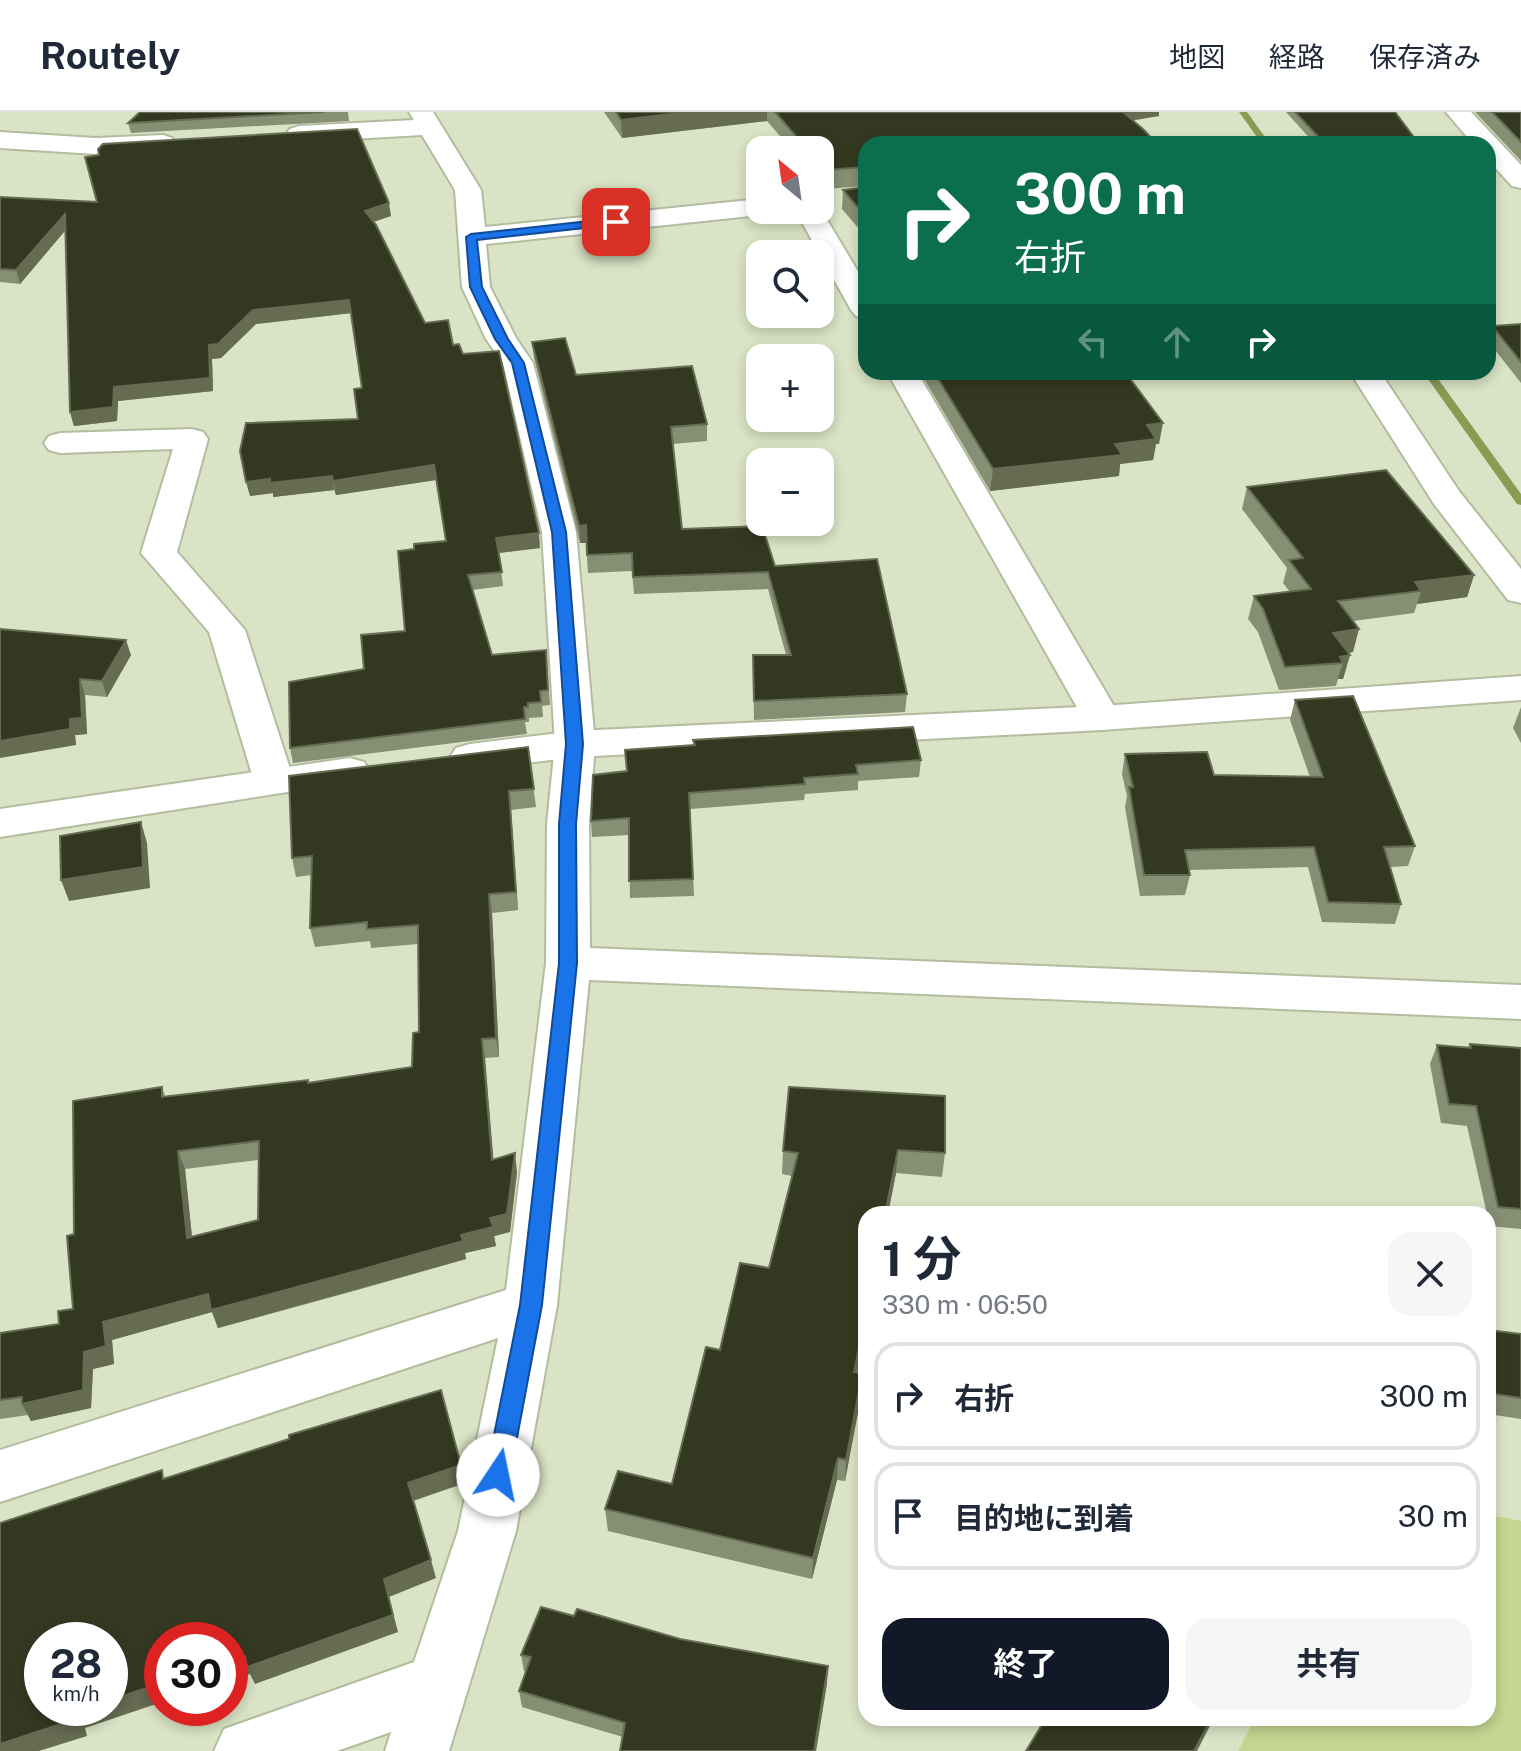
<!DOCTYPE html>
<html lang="ja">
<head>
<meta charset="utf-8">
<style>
  :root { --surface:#fff; --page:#f6f6f7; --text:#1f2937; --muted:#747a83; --line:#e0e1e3; --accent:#111827 }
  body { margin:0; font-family:"Public Sans","Noto Sans JP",sans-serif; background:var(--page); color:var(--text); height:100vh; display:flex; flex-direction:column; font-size:30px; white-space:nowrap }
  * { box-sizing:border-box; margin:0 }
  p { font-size:26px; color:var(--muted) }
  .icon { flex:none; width:44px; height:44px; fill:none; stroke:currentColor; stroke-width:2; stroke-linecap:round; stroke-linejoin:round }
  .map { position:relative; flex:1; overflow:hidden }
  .side { position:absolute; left:858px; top:1094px; width:638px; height:520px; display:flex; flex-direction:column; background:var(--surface); border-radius:24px; box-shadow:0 4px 12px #0003 }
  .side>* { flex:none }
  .guide { position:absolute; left:858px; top:24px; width:638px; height:244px; border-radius:24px; box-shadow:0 4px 12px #0003; background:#0b6e4f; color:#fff; overflow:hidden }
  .needle { width:52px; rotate:331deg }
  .controls { position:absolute; left:746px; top:24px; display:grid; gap:16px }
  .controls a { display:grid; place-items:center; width:88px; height:88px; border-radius:16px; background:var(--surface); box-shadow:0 4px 12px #0003; font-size:40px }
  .speed { position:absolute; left:24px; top:1510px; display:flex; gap:16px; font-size:40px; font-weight:700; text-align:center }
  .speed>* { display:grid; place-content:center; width:104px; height:104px; border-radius:50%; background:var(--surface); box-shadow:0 4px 12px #0003; line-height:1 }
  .speed small { font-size:20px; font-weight:400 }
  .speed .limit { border:12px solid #d22; background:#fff; color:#111 }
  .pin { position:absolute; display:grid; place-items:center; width:68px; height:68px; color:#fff; margin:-34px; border-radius:16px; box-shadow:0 4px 12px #0006 }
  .me { position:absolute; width:88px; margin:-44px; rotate:11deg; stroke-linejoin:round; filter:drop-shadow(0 0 6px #0008) }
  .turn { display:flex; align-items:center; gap:28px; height:168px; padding:0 24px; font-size:36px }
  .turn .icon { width:104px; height:104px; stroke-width:2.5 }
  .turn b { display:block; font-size:56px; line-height:68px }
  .lanes { display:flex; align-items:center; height:76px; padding:0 24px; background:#0003; justify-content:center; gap:40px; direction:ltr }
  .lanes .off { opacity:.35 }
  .round { display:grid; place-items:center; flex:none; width:84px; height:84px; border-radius:24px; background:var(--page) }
  .headline { display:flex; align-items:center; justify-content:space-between; height:136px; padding:0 24px }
  h1 { font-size:48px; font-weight:700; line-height:60px }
  .primary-button { display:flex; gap:16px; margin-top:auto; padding:16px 24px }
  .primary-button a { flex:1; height:92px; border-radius:24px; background:var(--accent); color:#fff; font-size:32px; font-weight:700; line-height:92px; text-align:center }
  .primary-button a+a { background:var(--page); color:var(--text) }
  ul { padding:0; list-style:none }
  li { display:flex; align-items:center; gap:24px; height:108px; margin:0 16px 12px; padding:0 8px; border:4px solid var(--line); border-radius:24px }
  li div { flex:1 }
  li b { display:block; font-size:30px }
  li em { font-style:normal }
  header { display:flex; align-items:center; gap:48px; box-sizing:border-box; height:112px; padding:0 40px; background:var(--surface); border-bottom:2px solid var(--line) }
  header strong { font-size:38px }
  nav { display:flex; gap:44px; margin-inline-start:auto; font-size:28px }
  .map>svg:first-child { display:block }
  .green { fill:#c3d590 }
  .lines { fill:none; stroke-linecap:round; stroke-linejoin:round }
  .stream { fill:#8a9b54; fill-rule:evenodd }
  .street-casing { stroke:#b4bc9f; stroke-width:4 }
  .secondary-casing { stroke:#b4bc9f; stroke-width:4 }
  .street { fill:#fff; fill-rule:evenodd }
  .secondary { fill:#fff; fill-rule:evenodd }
  .wall { fill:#868e73; fill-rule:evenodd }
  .shaded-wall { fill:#656c52 }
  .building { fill:#333921; stroke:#656c52; stroke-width:2; fill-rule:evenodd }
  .route { fill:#1a73e8; stroke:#114b97; stroke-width:2 }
</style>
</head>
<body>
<header>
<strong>Routely</strong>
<nav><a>地図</a><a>経路</a><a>保存済み</a></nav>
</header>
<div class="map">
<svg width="1521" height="1639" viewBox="0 0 1521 1639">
  <rect width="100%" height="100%" fill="#dae3c5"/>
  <!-- green -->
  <polygon class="green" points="1488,1403 1521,1409 1521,1639 1238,1639 1255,1606 1488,1606"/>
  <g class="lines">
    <!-- stream -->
    <g class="stream">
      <polygon points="1239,0 1247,0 1270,32 1262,32"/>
      <polygon points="1423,260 1433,260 1521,382 1521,393 1517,392"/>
    </g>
    <defs>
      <g id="street">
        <polygon points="409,0 433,0 481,78 485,115 760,87 760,98 771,98 760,103 486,132 490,175 516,226 533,251 576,420 595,632 589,712 590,836 1521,873 1521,907 589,868 557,1193 516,1419 449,1639 385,1639 391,1620 337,1639 214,1639 224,1617 414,1550 458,1419 498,1226 0,1390 0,1338 506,1178 546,851 547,712 555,632 542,420 503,251 486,227 462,175 455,78 422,23 299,30 290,27 286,22 290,17 299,14 414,8"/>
        <polygon points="1446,0 1471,0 1521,53 1521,76 1512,74 1488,48 1488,32 1473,32"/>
        <polygon points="0,20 96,26 163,23 172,26 176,31 172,36 163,39 96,42 0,36"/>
        <polygon points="820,96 866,173 866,207 856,204 851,198 795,98"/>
        <polygon points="887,260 917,260 1121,606 1116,615 1102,618 1088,615 1083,606"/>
        <polygon points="1350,260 1380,260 1459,379 1521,457 1521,491 1508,488 1434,392"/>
        <polygon points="192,317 203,320 208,327 177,440 245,518 294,669 288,678 274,682 260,678 254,669 209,520 141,441 173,337 60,341 49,338 44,331 49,324 60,321"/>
      </g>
      <g id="secondary">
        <polygon points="1521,564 1521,588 1102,618 575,645 470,658 456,654 450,645 456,636 470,632 575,619 1102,594"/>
        <polygon points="350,646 364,650 370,659 364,668 0,725 0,697"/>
      </g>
    </defs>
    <!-- street casing -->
    <use href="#street" class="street-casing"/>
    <!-- secondary casing -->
    <use href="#secondary" class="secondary-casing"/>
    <!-- street -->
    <use href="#street" class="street"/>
    <!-- secondary -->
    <use href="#secondary" class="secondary"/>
  </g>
  <!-- wall -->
  <g class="wall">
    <polygon points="140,0 348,0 349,9 131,21 128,11"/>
    <polygon points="604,0 1159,0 1159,4 866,32 866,74 825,77 820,71 820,38 792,38 767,9 622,26"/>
    <polygon points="1286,0 1395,0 1419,32 1315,32"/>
    <polygon points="1476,0 1521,0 1521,49 1476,1"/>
    <polygon points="866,75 866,125 842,97 843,78"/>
    <polygon points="0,85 391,104 373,110 425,211 453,233 540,436 499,441 503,474 472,478 492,543 547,553 550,593 542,594 543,605 529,606 529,610 525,610 527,622 293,651 290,636 364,557 405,519 414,437 446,429 436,368 336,383 334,378 273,385 273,381 250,384 358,307 362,276 351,201 256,212 221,246 212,247 213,279 118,289 117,309 74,314 70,300 65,119 20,172 0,170"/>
    <polygon points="1521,212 1521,271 1488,229 1492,214"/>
    <polygon points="532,230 576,263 707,312 707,329 672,332 682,417 775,454 907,582 905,600 754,608 753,543 786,543 768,477 634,482 632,459 588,461 586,431 580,431 534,246"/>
    <polygon points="920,260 1125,260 1159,332 1156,332 1153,348 1120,352 1119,364 990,379"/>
    <polygon points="1247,375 1474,463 1467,485 1417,492 1414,501 1353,509 1353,540 1348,541 1350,543 1343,567 1338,567 1336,574 1279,578 1258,520 1248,507 1254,484 1290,480 1283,471 1287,456 1242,397"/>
    <polygon points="0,517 131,543 107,585 85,583 87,622 75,623 76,633"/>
    <polygon points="1295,588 1415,734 1408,754 1390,755 1401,792 1395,812 1322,810 1308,755 1189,758 1190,763 1185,783 1140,784 1125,695 1127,684 1122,662 1125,642 1214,663 1310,665 1290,608"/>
    <polygon points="1521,595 1521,631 1513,616"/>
    <polygon points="693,628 921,648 919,665 858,669 858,678 805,682 804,688 690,697 694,784 630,786 629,723 592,725 591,709 627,659 693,633"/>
    <path d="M528,635l8,60 -25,3 7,100 -26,3 7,144 -14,1 8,102 24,12 -7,60 -16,4 2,10 -31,7 1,6 -112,32 -136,37 -6,-16 -100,28 2,24 -21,5 -2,39 -60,13 -3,-6 -28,4v-86l59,-9 14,-15 1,-75 88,-147 3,9 144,-13 103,-16 7,-35 -1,-88 -47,4 -1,-7 -55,6 -5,-19 1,-53 -15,2 -4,-19zM258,1048v60l-66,17 -7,-68z"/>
    <polygon points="1470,932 1521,936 1521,1117 1489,1114 1488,1102 1487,1102 1467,1014 1441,1011 1430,952 1437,933 1468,935"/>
    <polygon points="789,975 945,1041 942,1065 896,1061 857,1261 861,1284 845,1369 837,1368 812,1467 608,1419 605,1397 672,1372 720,1238 769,1156 792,1064 782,1062 783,1039"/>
    <polygon points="1488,1218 1521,1222 1521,1307 1488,1302"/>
    <polygon points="574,1504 827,1571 816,1639 620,1639 623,1625 522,1595 519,1579 526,1560 524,1559 521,1543"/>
  </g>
  <!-- shaded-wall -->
  <g class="shaded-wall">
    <polygon points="688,0 767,0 767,9 622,26 621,8"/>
    <polygon points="1114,0 1159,0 1159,4 1112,12"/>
    <polygon points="389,91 391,104 367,112 365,99"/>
    <polygon points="65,102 68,115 20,172 16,158"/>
    <polygon points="349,188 352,201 256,212 221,246 212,247 213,279 118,289 117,309 74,314 70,300 114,275 209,233 253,198"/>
    <polygon points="1163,311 1159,332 1156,332 1153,348 1120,352 1119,364 990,379 993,357 1115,332 1147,313"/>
    <polygon points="434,353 436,368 336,383 333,369"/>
    <polygon points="332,364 334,378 273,385 273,381 250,384 246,370 270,367"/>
    <polygon points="586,413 587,431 580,431 579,414"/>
    <polygon points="539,421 540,436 498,441 496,426"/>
    <polygon points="1474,463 1467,485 1417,492 1421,479 1415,470"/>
    <polygon points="1359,517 1353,540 1327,544 1333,521"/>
    <polygon points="126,528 131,543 107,585 102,569"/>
    <polygon points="1350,543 1343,567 1338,567 1343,551 1340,545"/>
    <polygon points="80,567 85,583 87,622 75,623 76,633 0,646 0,629 70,607"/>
    <polygon points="509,679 511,698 518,798 516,780"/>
    <polygon points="141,710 147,731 150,776 69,789 61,768"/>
    <polygon points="489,782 492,801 499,945 496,926"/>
    <polygon points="482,927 485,946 495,1066 492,1048"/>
    <polygon points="898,1038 896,1061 888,1102 885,1102"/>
    <polygon points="178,1039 185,1057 194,1145 187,1126"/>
    <polygon points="515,1041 517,1060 510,1120 494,1124 496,1134 465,1141 466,1147 218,1216 212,1200 112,1228 114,1252 93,1257 91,1296 31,1309 22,1292 84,1240 103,1210 208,1182 461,1123 490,1106"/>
    <polygon points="866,1200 866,1214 853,1283 854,1260"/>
    <polygon points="862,1262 861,1284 845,1369 846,1348"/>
    <polygon points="838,1346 837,1368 812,1467 813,1446"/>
    <polygon points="461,1353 465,1371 413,1389 408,1371"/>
    <polygon points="431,1448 436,1466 389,1485 398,1520 255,1572 250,1562 230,1568 230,1549 384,1467"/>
    <polygon points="828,1554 827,1571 816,1639 814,1639"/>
    <polygon points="162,1571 162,1590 85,1616 87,1624 39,1639 0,1639 0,1632 74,1599 84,1596 110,1596 110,1588"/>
    <polygon points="1212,1606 1214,1606 1197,1639 1194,1639"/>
  </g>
  <!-- building -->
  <g class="building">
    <polygon points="140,0 324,0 128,11"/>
    <polygon points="616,0 688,0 621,8"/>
    <polygon points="775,0 1123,0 1143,17 1157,32 866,32 866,55 825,58 820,52 820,38 808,38"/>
    <polygon points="1295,0 1395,0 1419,32 1325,32"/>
    <polygon points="1492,0 1521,0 1521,30"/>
    <polygon points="357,17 389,91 365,99 376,113 425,211 448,208 453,233 459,232 463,242 499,239 539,421 496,426 502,460 468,463 492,543 546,538 548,578 540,579 541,590 528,591 528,595 524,595 525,607 290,636 289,570 364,557 361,523 405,519 398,439 414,437 414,432 446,429 434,353 333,369 332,364 270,371 270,367 246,370 240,339 246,311 358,307 354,277 362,276 349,188 253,198 218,232 209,233 210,266 114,275 113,295 70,300 65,102 16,158 0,157 0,85 97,90 85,45 99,43 98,37 103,32"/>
    <polygon points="866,75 866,105 843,78"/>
    <polygon points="1521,212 1521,250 1492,214"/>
    <polygon points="565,226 576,263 692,254 707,312 671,315 682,417 762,414 775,454 877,447 907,582 754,589 753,543 791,543 768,460 633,465 632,441 587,443 586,413 579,414 532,230"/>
    <polygon points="934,260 1125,260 1163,311 1147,313 1156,327 1115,332 1122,343 993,357"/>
    <polygon points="1386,358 1474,463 1415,470 1421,479 1338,489 1359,517 1333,521 1350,543 1340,545 1343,551 1285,555 1263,497 1254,484 1311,477 1289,448 1303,446 1247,375"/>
    <polygon points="0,517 126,528 102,569 80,567 82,606 70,607 70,617 0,629"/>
    <polygon points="1353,584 1415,734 1384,735 1401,792 1328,790 1314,735 1185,738 1190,763 1144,763 1129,675 1133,675 1125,642 1207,640 1214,663 1323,665 1295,588"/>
    <polygon points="913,615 921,648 856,653 858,662 804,666 805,672 689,681 693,767 629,769 629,706 591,709 593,663 627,659 625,638 695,633 693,628"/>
    <path d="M528,635l6,42 -25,2 7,101 -27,2 7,144 -14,1 10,121 23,-7 -8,61 -17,4 3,9 -32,8 2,6 -114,32 -138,37 -3,-16 -105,28 3,24 -22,6 -1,38 -61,14v-7l-22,3v-67l59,-9 -1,-13 15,-2 -6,-73 7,-2 -1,-133 89,-14v10l146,-17v3l104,-16 1,-34 6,-1 -1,-107 -51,4v-7l-57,6 2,-72 -20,2 -3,-82zM259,1029l-1,79 -71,18 -9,-87z"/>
    <polygon points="141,710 143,755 61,768 60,724"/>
    <polygon points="1470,932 1521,936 1521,1097 1498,1095 1476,994 1449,992 1437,933 1471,936"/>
    <polygon points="789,975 945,984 945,1041 898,1038 885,1102 866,1102 866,1200 854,1260 862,1262 846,1348 838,1346 813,1446 605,1397 618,1359 672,1372 706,1235 720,1238 740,1151 769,1156 798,1041 783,1039"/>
    <polygon points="1488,1218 1521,1222 1521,1286 1488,1281"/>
    <polygon points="441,1278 461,1353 408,1371 431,1448 384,1467 393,1503 247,1555 245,1544 230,1549 230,1528 162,1528 162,1571 110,1588 110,1528 42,1528 42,1596 84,1596 74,1599 76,1607 0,1632 0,1411 162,1358 163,1367 289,1327 289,1323"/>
    <polygon points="541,1495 574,1504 577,1497 680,1527 828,1554 814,1639 620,1639 625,1611 519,1579 531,1545 521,1543"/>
    <polygon points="1046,1606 1212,1606 1194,1639 1026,1639"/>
  </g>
  <!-- route -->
  <polygon class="route" points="616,106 620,107 620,112 477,128 482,175 508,227 524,251 566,420 583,632 576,712 577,851 542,1193 510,1363 506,1370 498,1374 489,1370 486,1363 520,1193 559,851 559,712 566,632 552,420 512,251 495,227 470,175 466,125 471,122"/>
</svg>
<div class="controls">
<a><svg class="needle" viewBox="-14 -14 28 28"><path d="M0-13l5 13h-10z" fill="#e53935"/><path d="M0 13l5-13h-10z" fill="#747a83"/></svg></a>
<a><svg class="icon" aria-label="search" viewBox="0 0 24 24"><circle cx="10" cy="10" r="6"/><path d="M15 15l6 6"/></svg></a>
<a>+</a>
<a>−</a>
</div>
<div class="speed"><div>28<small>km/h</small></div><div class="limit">30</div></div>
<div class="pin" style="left:616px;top:110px;background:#d93025"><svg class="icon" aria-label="arrive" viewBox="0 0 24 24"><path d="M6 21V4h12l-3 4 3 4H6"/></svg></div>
<svg class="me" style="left:498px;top:1363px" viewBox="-20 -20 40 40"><circle r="19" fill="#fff"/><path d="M0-13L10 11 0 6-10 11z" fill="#1a73e8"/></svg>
<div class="guide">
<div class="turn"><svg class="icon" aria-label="right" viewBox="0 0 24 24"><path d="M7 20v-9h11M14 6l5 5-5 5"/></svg><div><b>300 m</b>右折</div></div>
<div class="lanes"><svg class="icon off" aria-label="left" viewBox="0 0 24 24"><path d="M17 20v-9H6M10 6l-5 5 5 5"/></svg><svg class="icon off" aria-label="ahead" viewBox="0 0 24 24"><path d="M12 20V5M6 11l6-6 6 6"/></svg><svg class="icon" aria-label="right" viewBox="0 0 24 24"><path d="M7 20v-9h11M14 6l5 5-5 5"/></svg></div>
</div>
<section class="side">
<div class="headline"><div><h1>1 分</h1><p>330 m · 06:50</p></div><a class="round"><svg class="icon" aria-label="close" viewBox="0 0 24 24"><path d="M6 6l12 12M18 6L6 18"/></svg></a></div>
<ul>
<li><svg class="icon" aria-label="right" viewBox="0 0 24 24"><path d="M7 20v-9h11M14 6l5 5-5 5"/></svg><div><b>右折</b></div><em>300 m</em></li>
<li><svg class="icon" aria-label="arrive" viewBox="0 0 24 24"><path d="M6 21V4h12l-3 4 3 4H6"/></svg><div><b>目的地に到着</b></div><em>30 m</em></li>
</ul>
<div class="primary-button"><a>終了</a><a>共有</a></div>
</section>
</div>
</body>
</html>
